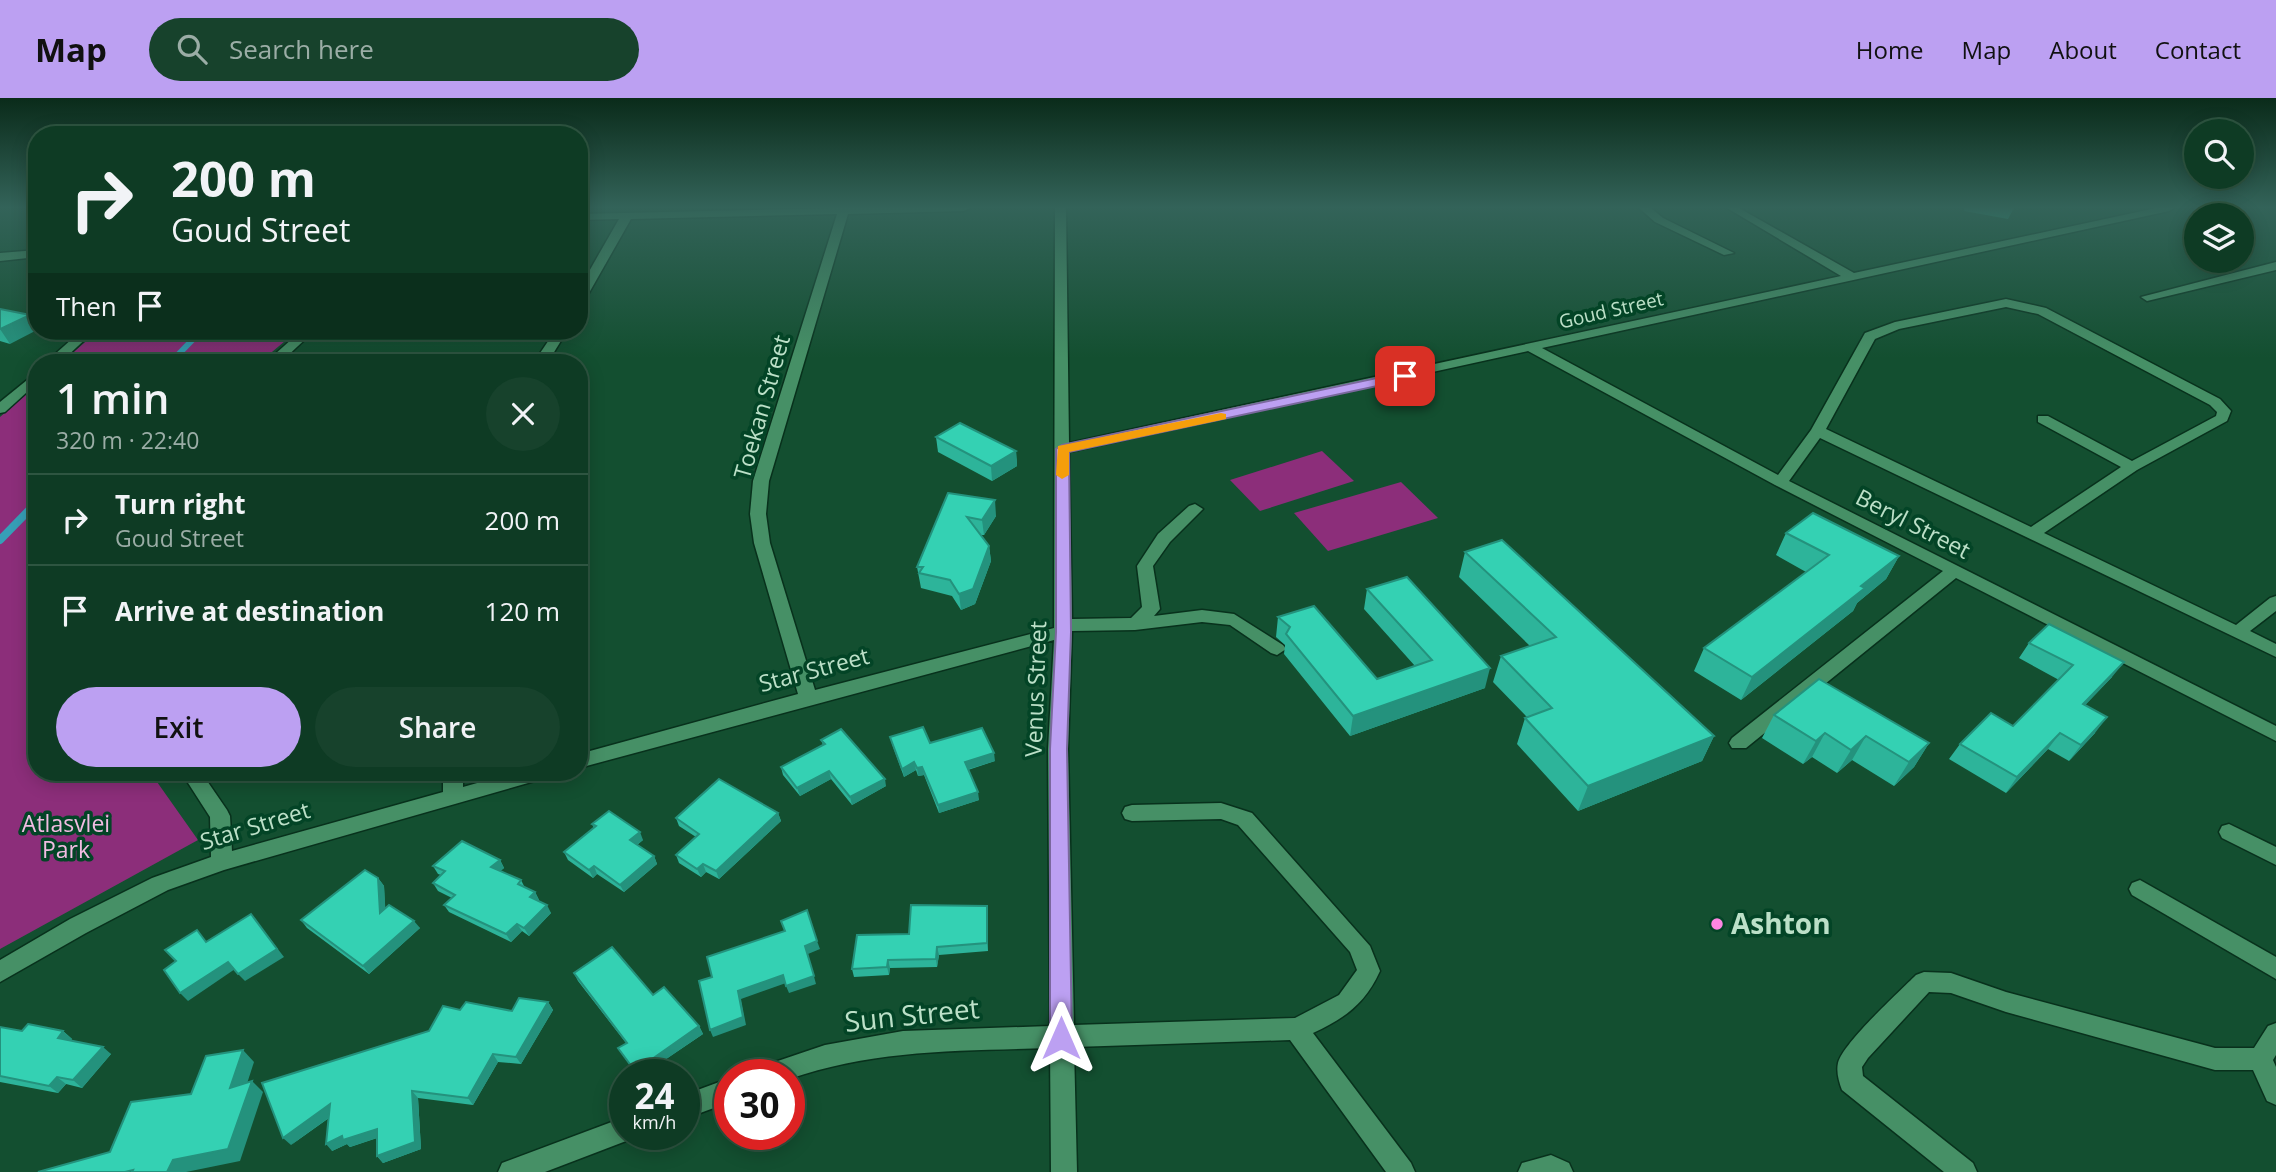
<!DOCTYPE html>
<html lang="en">
<head>
<meta charset="utf-8">
<style>
  :root { --surface:#0e3b24; --page:#17422c; --text:#f1f3f6; --muted:#9bada6; --line:#2e5541; --accent:#bca0f2 }
  body { margin:0; font-family:"Open Sans",sans-serif; background:var(--page); color:var(--text); height:100vh; display:flex; flex-direction:column; font-size:26px; white-space:nowrap }
  * { box-sizing:border-box; margin:0 }
  p { font-size:23px; color:var(--muted) }
  .icon { flex:none; width:38px; height:38px; fill:none; stroke:currentColor; stroke-width:2; stroke-linecap:round; stroke-linejoin:round }
  .map { position:relative; flex:1; overflow:hidden }
  .details { position:absolute; left:28px; top:256px; width:560px; height:427px; display:flex; flex-direction:column; background:var(--surface); border-radius:28px; box-shadow:0 4px 18px #0003,0 0 0 2px var(--line) }
  .details>* { flex:none }
  .banner { position:absolute; left:28px; top:28px; width:560px; height:214px; border-radius:28px; box-shadow:0 4px 18px #0003,0 0 0 2px var(--line); background:#0e3b24; color:var(--text); overflow:hidden }
  .buttons { position:absolute; left:2184px; top:21px; display:grid; gap:14px }
  .buttons a { display:grid; place-items:center; width:70px; height:70px; border-radius:50%; background:var(--surface); box-shadow:0 4px 18px #0003,0 0 0 2px var(--line); font-size:35px }
  .speed { position:absolute; left:609px; top:961px; display:flex; gap:14px; font-size:35px; font-weight:700; text-align:center }
  .speed>* { display:grid; place-content:center; width:91px; height:91px; border-radius:50%; background:var(--surface); box-shadow:0 4px 18px #0003,0 0 0 2px var(--line); line-height:1 }
  .speed small { font-size:18px; font-weight:400 }
  .speed .limit { border:10px solid #d22; background:#fff; color:#111 }
  .pin { position:absolute; display:grid; place-items:center; width:60px; height:60px; color:#fff; margin:-30px; border-radius:14px; box-shadow:0 4px 10px #0006 }
  .me { position:absolute; width:77px; margin:-38px; rotate:0deg; stroke-linejoin:round; filter:drop-shadow(0 0 5px #0008) }
  .turn { display:flex; align-items:center; gap:24px; height:147px; padding:0 28px; font-size:32px }
  .turn .icon { width:91px; height:91px; stroke-width:2.5 }
  .turn b { display:block; font-size:49px; line-height:60px }
  .then { display:flex; align-items:center; height:66px; padding:0 28px; background:#0003; gap:14px; font-size:26px }
  .round { display:grid; place-items:center; flex:none; width:74px; height:74px; border-radius:37px; background:var(--page) }
  .summary { display:flex; align-items:center; justify-content:space-between; height:119px; padding:0 28px }
  h1 { font-size:42px; font-weight:600; line-height:52px }
  .cta { display:flex; gap:14px; margin-top:auto; padding:14px 28px }
  .cta a { flex:1; height:80px; border-radius:42px; background:var(--accent); color:#111; font-size:28px; font-weight:600; line-height:80px; text-align:center }
  .cta a+a { background:var(--page); color:var(--text) }
  ul { padding:0; list-style:none }
  li { display:flex; align-items:center; gap:21px; height:91px; padding:0 28px; border-top:2px solid var(--line) }
  li div { flex:1 }
  li b { display:block; font-size:26px }
  li em { font-style:normal }
  header { display:flex; align-items:center; gap:42px; box-sizing:border-box; height:98px; padding:0 35px; background:var(--accent); color:#111 }
  header strong { font-size:33px }
  nav { display:flex; gap:38px; margin-inline-start:auto; font-size:24px }
  .search { width:490px; height:63px; background:var(--page); display:flex; align-items:center; gap:18px; box-sizing:border-box; padding:0 24px; border-radius:38px; color:var(--muted); font-size:26px }
  .map>svg:first-child { display:block }
  .green { fill:#8c2e7a }
  .lines { fill:none; stroke-linecap:round; stroke-linejoin:round }
  .stream-far1 { stroke:#369fb7; stroke-width:6 }
  .stream { stroke:#369fb7; stroke-width:8 }
  .minor-casing { stroke:#08311c; stroke-width:3 }
  .minor { fill:#469066; fill-rule:evenodd }
  .wall { fill:#2db49a }
  .shaded-wall { fill:#24927d }
  .building { fill:#34d1b3; stroke:#24927d; stroke-width:2 }
  .route { fill:#bca0f2; stroke:#7a689d; stroke-width:2 }
  .slow { fill:#f59e0b }
  .poi-dot { fill:#fd86e2; stroke:#034426; stroke-width:2.5 }
  .labels { text-anchor:middle; stroke-width:7; stroke-linejoin:round; paint-order:stroke }
  .far-street-label { font-size:19px; fill:#bce0c8; stroke:#034426 }
  .street-label { font-size:23px; fill:#bce0c8; stroke:#034426 }
  .park-label { font-size:23px; fill:#f1bce2; stroke:#034426 }
  .near-poi-label { font-size:28px; font-weight:bold; fill:#bce0c8; stroke:#034426; text-anchor:start }
  .near-street-label { font-size:28px; fill:#bce0c8; stroke:#034426 }
</style>
</head>
<body>
<header>
<strong>Map</strong>
<div class="search"><svg class="icon" aria-label="search" viewBox="0 0 24 24"><circle cx="10" cy="10" r="6"/><path d="M15 15l6 6"/></svg>Search here</div>
<nav><a>Home</a><a>Map</a><a>About</a><a>Contact</a></nav>
</header>
<div class="map">
<svg width="2276" height="1074" viewBox="0 0 2276 1074">
  <rect width="100%" height="100%" fill="#134f30"/>
  <!-- green -->
  <g class="green">
    <polygon points="98,233 297,233 260,264 62,264"/>
    <polygon points="37,287 37,674 150,674 198,742 0,851 0,319"/>
    <polygon points="1322,353 1354,383 1260,413 1230,382"/>
    <polygon points="1401,384 1438,420 1328,453 1294,415"/>
  </g>
  <g class="lines">
    <!-- stream-far1 -->
    <polyline class="stream-far1" points="171,264 201,233"/>
    <!-- stream -->
    <polyline class="stream" points="0,442 37,404"/>
    <defs>
      <g id="minor">
        <path d="M841,110h129l-6,3 -116,3 -79,267 -3,33 4,29 45,147 239,-62 1,-420h11l3,235 772,-167 -114,-68h12l115,65 302,-65h18l-5,3 -627,137 236,127 33,-45 54,-97 30,-11 111,-23 40,9 174,91 11,12 -4,10 -90,49 -93,63 192,92 34,-27 6,-2v15l-26,20 26,13v13l-456,-219 -31,43 487,245v15l-320,-163 -210,170h-14l-3,-5 3,-5 211,-167 -168,-86 -247,-134 -459,101 3,167 59,-1 11,-11 -5,-41 21,-32 31,-28 6,-2 8,5 -33,33 -17,24 7,43 -6,7 48,-6 32,4 49,31 3,4 -9,6 -6,-2 -41,-28 -28,-3 -67,8 -63,1 -4,118 6,276 221,-7 44,-23 18,-25 -7,-18 -112,-127 -17,-6 -89,2 -7,-2 -3,-6 3,-6 7,-2 89,-2 31,10 118,133 10,25c-15,33 -35,47 -67,62l98,130 4,9h-29l-96,-132 -216,7 3,125h-26l-1,-124c-91,3 -174,1 -261,31v-5h-29l3,-8 62,-21 78,-14 147,-5 -2,-277 6,-109 -475,128v-14l219,-60 -44,-151 -4,-29 3,-33 84,-267 -206,5 -46,81 -6,4v-15l40,-70 -40,1v-6zM2006,209l32,7 172,91 7,7 -1,4 -84,45 -84,-45h-10v6l83,45 -90,60 -205,-98 49,-90 24,-10z"/>
        <polygon points="1639,110 1651,110 1663,120 1734,155 1724,157 1655,124"/>
        <polygon points="37,152 37,159 0,163 0,155"/>
        <polygon points="2276,164 2276,172 2147,203 2141,199"/>
        <polygon points="81,233 94,233 61,264 46,264"/>
        <polygon points="301,233 314,233 281,264 266,264"/>
        <polygon points="555,233 567,233 548,264 534,264"/>
        <polygon points="37,274 37,285 5,314 0,315 0,304"/>
        <polygon points="181,674 201,674 227,712 230,718 232,753 443,694 443,674 463,674 463,689 516,674 552,674 549,679 542,681 224,772 168,792 86,835 0,884 0,862 70,821 152,780 211,759 210,719"/>
        <polygon points="2229,726 2276,749 2276,767 2222,740 2219,734 2222,728"/>
        <polygon points="2140,782 2276,859 2276,881 2132,797 2129,791 2132,785"/>
        <path d="M1924,874l27,1 55,19 209,56h39l14,-22 8,-3v32l-3,5 3,7v38l-9,-4 -14,-31h-38l-209,-58 -55,-19 -22,-1 -61,66 -6,9 1,9 110,87 4,9h-33l-102,-82c-3,-8 -6,-18 -4,-27 5,-20 61,-71 78,-88z"/>
        <polygon points="730,980 730,1004 684,1021 684,997"/>
        <polygon points="625,1019 625,1036 635,1036 634,1040 545,1074 498,1074 502,1065"/>
        <polygon points="1551,1057 1569,1065 1573,1074 1518,1074 1522,1065"/>
      </g>
    </defs>
    <!-- minor casing -->
    <use href="#minor" class="minor-casing"/>
    <!-- minor -->
    <use href="#minor" class="minor"/>
  </g>
  <!-- wall -->
  <g class="wall">
    <polygon points="1964,110 2014,110 2008,121 1964,113"/>
    <polygon points="0,211 10,246 0,243"/>
    <polygon points="936,339 1016,353 1017,368 992,383 938,354"/>
    <polygon points="948,395 996,418 984,437 980,437 989,448 991,463 975,506 961,512 952,498 921,490 917,469"/>
    <polygon points="1786,435 1899,458 1886,481 1857,505 1853,513 1741,602 1694,573 1704,550 1806,474 1776,457"/>
    <polygon points="1465,454 1714,638 1702,663 1578,713 1517,646 1525,620 1527,619 1493,584 1501,558 1530,548 1459,479"/>
    <polygon points="1367,491 1485,590 1350,638 1284,556 1285,547 1276,539 1278,519 1377,581 1415,568 1364,511"/>
    <polygon points="2029,545 2112,579 2085,607 2095,635 2069,663 2048,651 2006,695 1949,661 1960,646 2013,628 2059,582 2019,560"/>
    <polygon points="1774,617 1929,645 1914,669 1894,688 1852,662 1837,675 1812,659 1803,666 1762,640"/>
    <polygon points="890,639 930,645 995,663 968,672 979,702 939,715 924,677 918,678 916,672 904,679 892,646"/>
    <polygon points="821,642 886,688 852,707 831,681 800,698 783,677 781,669 823,647"/>
    <polygon points="778,715 781,723 719,781 706,774 701,779 679,765 676,757 696,739 679,728 676,720"/>
    <polygon points="592,726 643,742 637,747 654,758 657,766 624,794 597,776 593,780 568,762 564,754 594,730"/>
    <polygon points="500,762 504,770 500,773 521,782 525,790 535,794 539,802 539,803 551,815 529,838 522,833 511,844 449,814 444,807 452,800 438,793 433,785 441,777 438,776 433,768"/>
    <polygon points="378,780 384,788 385,810 420,830 369,876 307,830 301,822"/>
    <polygon points="988,816 988,853 939,857 937,869 890,870 889,877 854,879 852,871 909,836"/>
    <polygon points="574,875 653,897 699,928 703,936 644,976 636,976 618,950 626,945 578,883"/>
    <polygon points="548,904 553,912 521,966 498,964 473,1007 418,1000 421,1051 383,1065 377,1058 377,1040 350,1049 347,1046 332,1053 329,1020 291,1047 429,933 460,912 512,913"/>
    <polygon points="0,929 22,933 63,933 72,941 71,942 111,956 82,990 66,986 58,995 0,984"/>
  </g>
  <!-- shaded-wall -->
  <g class="shaded-wall">
    <polygon points="30,217 37,228 37,232 10,246 0,231"/>
    <polygon points="1016,353 1017,368 992,383 991,368"/>
    <polygon points="995,402 996,418 984,437 982,422"/>
    <polygon points="989,448 991,463 975,506 961,512 959,496"/>
    <polygon points="1899,458 1886,481 1857,505 1853,513 1741,602 1752,579 1861,488"/>
    <polygon points="2124,564 2112,579 2071,622 2083,606"/>
    <polygon points="1490,570 1485,590 1350,638 1353,618"/>
    <polygon points="2107,619 2095,635 2069,663 2081,647"/>
    <polygon points="1825,635 1812,659 1803,666 1816,643"/>
    <polygon points="2060,635 2048,651 2006,695 2017,679"/>
    <polygon points="1714,638 1702,663 1578,713 1588,688"/>
    <polygon points="1866,638 1852,662 1837,675 1851,652"/>
    <polygon points="1929,645 1914,669 1894,688 1909,664"/>
    <polygon points="994,655 995,663 966,672 965,664"/>
    <polygon points="914,664 916,672 904,679 902,671"/>
    <polygon points="922,669 924,677 918,678 917,670"/>
    <polygon points="829,673 831,681 800,698 797,690"/>
    <polygon points="885,681 886,688 852,707 850,699"/>
    <polygon points="978,694 979,702 939,715 938,707"/>
    <polygon points="778,715 781,723 719,781 716,773"/>
    <polygon points="640,734 643,742 633,750 630,742"/>
    <polygon points="654,758 657,766 624,794 620,787"/>
    <polygon points="500,762 504,770 496,777 491,769"/>
    <polygon points="703,766 706,774 701,779 697,771"/>
    <polygon points="594,768 597,776 593,780 589,772"/>
    <polygon points="378,780 384,788 386,822 380,815"/>
    <polygon points="535,794 539,802 535,807 530,799"/>
    <polygon points="547,807 551,815 529,838 524,830"/>
    <polygon points="987,808 988,816 988,853 987,845"/>
    <polygon points="251,816 284,859 245,883 238,876"/>
    <polygon points="414,823 420,830 369,876 363,868"/>
    <polygon points="517,826 522,833 511,844 506,836"/>
    <polygon points="817,843 820,851 808,856 816,886 789,895 786,888 805,848"/>
    <polygon points="937,849 939,857 937,869 936,861"/>
    <polygon points="888,862 890,870 889,877 887,869"/>
    <polygon points="228,864 235,871 188,903 180,895"/>
    <polygon points="783,877 786,885 741,901 746,927 713,939 710,932 738,893"/>
    <polygon points="548,904 553,912 521,966 516,959"/>
    <polygon points="699,928 703,936 644,976 637,976 635,973"/>
    <polygon points="63,933 72,941 66,947 58,940"/>
    <polygon points="103,949 111,956 82,990 73,982"/>
    <polygon points="243,952 254,964 242,1001 230,990"/>
    <polygon points="493,956 498,964 473,1007 468,1000"/>
    <polygon points="57,979 66,986 58,995 49,988"/>
    <polygon points="252,983 263,994 240,1063 186,1074 167,1074 173,1062"/>
    <polygon points="412,993 418,1000 421,1051 383,1065 377,1058"/>
    <polygon points="330,1006 337,1014 291,1047 283,1040"/>
    <polygon points="377,1031 383,1038 350,1049 347,1046 332,1053 326,1046 342,1038"/>
  </g>
  <!-- building -->
  <g class="building">
    <polygon points="0,211 30,217 0,231"/>
    <polygon points="960,325 1016,353 991,368 936,339"/>
    <polygon points="948,395 995,402 982,422 967,419 989,448 973,491 959,496 950,482 919,475 923,469 917,469"/>
    <polygon points="1813,415 1899,458 1861,488 1865,490 1752,579 1704,550 1829,457 1786,435"/>
    <polygon points="1502,442 1714,638 1588,688 1525,620 1552,610 1501,558 1556,539 1465,454"/>
    <polygon points="1407,479 1490,570 1353,618 1286,536 1290,529 1278,519 1314,508 1377,581 1432,562 1367,491"/>
    <polygon points="2049,526 2124,564 2083,606 2107,619 2081,647 2060,635 2017,679 1960,646 1991,615 2013,628 2073,567 2029,545"/>
    <polygon points="1819,581 1929,645 1909,664 1866,638 1851,652 1825,635 1816,643 1774,617"/>
    <polygon points="923,629 930,645 982,630 994,655 965,664 978,694 938,707 922,669 917,670 914,664 902,671 890,639"/>
    <polygon points="841,631 885,681 850,699 829,673 797,690 781,669 825,646 821,642"/>
    <polygon points="719,681 778,715 716,773 703,766 697,771 676,757 699,736 676,720"/>
    <polygon points="609,713 640,734 630,742 654,758 620,787 594,768 589,772 564,754 596,728 592,726"/>
    <polygon points="462,743 500,762 491,769 521,782 518,786 535,794 530,799 547,807 524,830 517,826 506,836 444,807 455,797 433,785 445,773 433,768"/>
    <polygon points="365,772 378,780 380,815 389,807 414,823 363,868 301,822"/>
    <polygon points="911,807 987,808 987,845 937,849 936,861 888,862 887,869 852,871 857,837 909,836"/>
    <polygon points="807,812 817,843 805,848 814,878 786,888 783,877 738,893 743,919 710,932 699,883 712,879 707,859 785,833 781,823"/>
    <polygon points="251,816 277,851 238,876 228,864 180,895 164,872 176,863 165,852 197,832 206,844"/>
    <polygon points="612,849 653,897 664,889 699,928 635,973 618,950 627,945 574,875"/>
    <polygon points="519,900 548,904 516,959 493,956 468,1000 412,993 415,1044 377,1058 377,1031 343,1042 342,1038 326,1046 330,1006 283,1040 262,985 429,933 443,908 460,912 466,904 512,913"/>
    <polygon points="28,926 63,933 58,940 103,949 73,982 57,979 49,988 0,978 0,929 22,933"/>
    <polygon points="243,952 230,990 252,983 228,1051 173,1062 167,1074 132,1074 133,1072 125,1074 38,1074 110,1054 131,1004 191,996 206,958"/>
  </g>
  <!-- sky -->
  <linearGradient id="sky" x2="0" y2="1"><stop stop-color="#0a2b1a"/><stop offset="0.42" stop-color="#336359"/><stop offset="1" stop-color="#336359" stop-opacity="0"/></linearGradient>
  <rect width="2276" height="260" fill="url(#sky)"/>
  <!-- route -->
  <polygon class="route" points="1405,274 1411,278 1410,281 1069,354 1071,534 1067,651 1072,940 1069,947 1061,949 1054,947 1050,940 1050,651 1056,534 1056,351 1062,347"/>
  <!-- slow -->
  <polygon class="slow" points="1221,315 1226,316 1226,321 1069,354 1069,377 1062,381 1056,377 1058,348"/>
  <!-- markers -->
  <circle class="poi-dot" cx="1717" cy="826" r="7"/>
  <g class="labels">
    <!-- far-street labels -->
    <g class="far-street-label">
      <text transform="translate(1611 212) rotate(-13)" y="7">Goud Street</text>
    </g>
    <!-- street labels -->
    <g class="street-label">
      <text transform="translate(762 309) rotate(-74)" y="8">Toekan Street</text>
      <text transform="translate(1913 426) rotate(27)" y="8">Beryl Street</text>
      <text transform="translate(814 572) rotate(-15)" y="8">Star Street</text>
      <text transform="translate(1036 591) rotate(-88)" y="8">Venus Street</text>
      <text transform="translate(255 728) rotate(-17)" y="8">Star Street</text>
    </g>
    <!-- park labels -->
    <g class="park-label">
      <text x="66" y="734">Atlasvlei<tspan x="66" dy="26">Park</tspan></text>
    </g>
    <!-- near-poi labels -->
    <g class="near-poi-label">
      <text x="1731" y="836">Ashton</text>
    </g>
    <!-- near-street labels -->
    <g class="near-street-label">
      <text transform="translate(912 917) rotate(-6)" y="10">Sun Street</text>
    </g>
  </g>
</svg>
<div class="buttons">
<a><svg class="icon" aria-label="search" viewBox="0 0 24 24"><circle cx="10" cy="10" r="6"/><path d="M15 15l6 6"/></svg></a>
<a><svg class="icon" aria-label="layers" viewBox="0 0 24 24"><path d="M12 4l9 5-9 5-9-5zM3 14l9 5 9-5"/></svg></a>
</div>
<div class="speed"><div>24<small>km/h</small></div><div class="limit">30</div></div>
<div class="pin" style="left:1405px;top:278px;background:#d93025"><svg class="icon" aria-label="arrive" viewBox="0 0 24 24"><path d="M6 21V4h12l-3 4 3 4H6"/></svg></div>
<svg class="me" style="left:1061px;top:940px" viewBox="-20 -20 40 40"><path d="M0-17L14 15 0 8-14 15z" fill="#bca0f2" stroke="#fff" stroke-width="4"/></svg>
<div class="banner">
<div class="turn"><svg class="icon" aria-label="right" viewBox="0 0 24 24"><path d="M7 20v-9h11M14 6l5 5-5 5"/></svg><div><b>200 m</b>Goud Street</div></div>
<div class="then">Then<svg class="icon" aria-label="arrive" viewBox="0 0 24 24"><path d="M6 21V4h12l-3 4 3 4H6"/></svg></div>
</div>
<section class="details">
<div class="summary"><div><h1>1 min</h1><p>320 m · 22:40</p></div><a class="round"><svg class="icon" aria-label="close" viewBox="0 0 24 24"><path d="M6 6l12 12M18 6L6 18"/></svg></a></div>
<ul>
<li><svg class="icon" aria-label="right" viewBox="0 0 24 24"><path d="M7 20v-9h11M14 6l5 5-5 5"/></svg><div><b>Turn right</b><p>Goud Street</p></div><em>200 m</em></li>
<li><svg class="icon" aria-label="arrive" viewBox="0 0 24 24"><path d="M6 21V4h12l-3 4 3 4H6"/></svg><div><b>Arrive at destination</b></div><em>120 m</em></li>
</ul>
<div class="cta"><a>Exit</a><a>Share</a></div>
</section>
</div>
</body>
</html>
